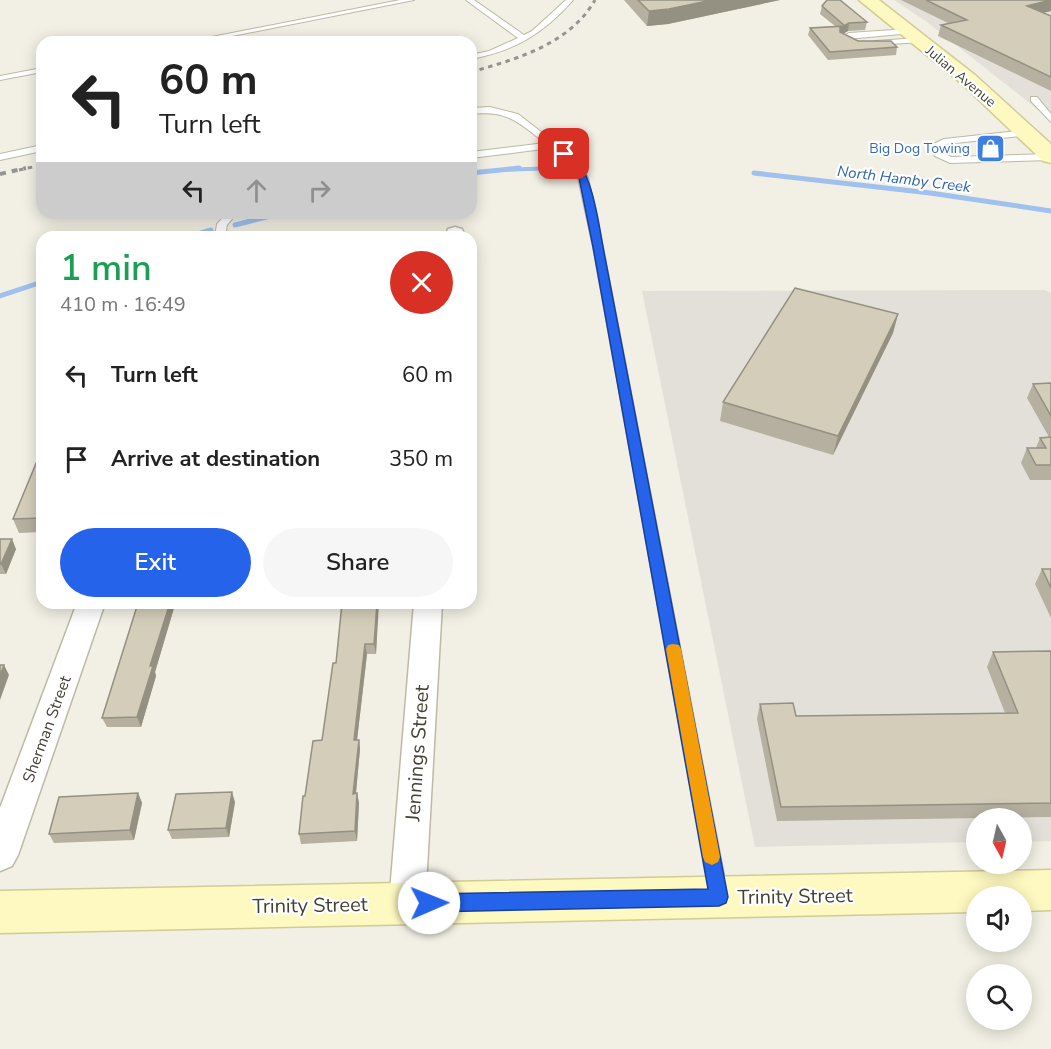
<!DOCTYPE html>
<html lang="en">
<head>
<meta charset="utf-8">
<style>
  :root { --surface:#fff; --page:#f6f6f6; --text:#222; --muted:#767676; --accent:#2563eb }
  body { margin:0; font-family:"Nunito Sans",sans-serif; background:var(--page); color:var(--text); height:100vh; display:flex; flex-direction:column; font-size:22px; white-space:nowrap }
  * { box-sizing:border-box; margin:0 }
  p { font-size:20px; color:var(--muted) }
  .icon { flex:none; width:33px; height:33px; fill:none; stroke:currentColor; stroke-width:2; stroke-linecap:round; stroke-linejoin:round }
  .map { position:relative; flex:1; overflow:hidden }
  .details { position:absolute; left:36px; top:231px; width:441px; height:378px; display:flex; flex-direction:column; background:var(--surface); border-radius:18px; box-shadow:0 3px 15px #0003 }
  .details>* { flex:none }
  .banner { position:absolute; left:36px; top:36px; width:441px; height:183px; border-radius:18px; box-shadow:0 3px 15px #0003; background:#fff; color:var(--text); overflow:hidden }
  .needle { width:39px; rotate:172deg }
  .buttons { position:absolute; left:966px; top:808px; display:grid; gap:12px }
  .buttons a { display:grid; place-items:center; width:66px; height:66px; border-radius:50%; background:var(--surface); box-shadow:0 3px 15px #0003; font-size:30px }
  .pin { position:absolute; display:grid; place-items:center; width:51px; height:51px; color:#fff; margin:-26px; border-radius:12px; box-shadow:0 3px 9px #0006 }
  .me { position:absolute; width:66px; margin:-33px; rotate:89deg; stroke-linejoin:round; filter:drop-shadow(0 0 4px #0008) }
  .turn { display:flex; align-items:center; gap:21px; height:126px; padding:0 24px; font-size:27px }
  .turn .icon { width:78px; height:78px; stroke-width:2.5 }
  .turn b { display:block; font-size:42px; line-height:51px }
  .lanes { display:flex; align-items:center; height:57px; padding:0 24px; background:#0003; justify-content:center; gap:30px; direction:ltr }
  .lanes .off { opacity:.35 }
  .round { display:grid; place-items:center; flex:none; width:63px; height:63px; border-radius:32px; background:var(--page) }
  .summary { display:flex; align-items:center; justify-content:space-between; height:102px; padding:0 24px }
  h1 { font-size:36px; font-weight:600; line-height:45px; color:#1e9e55 }
  .primary-button { display:flex; gap:12px; margin-top:auto; padding:12px 24px }
  .primary-button a { flex:1; height:69px; border-radius:36px; background:var(--accent); color:#fff; font-size:24px; font-weight:600; line-height:69px; text-align:center }
  .primary-button a+a { background:var(--page); color:var(--text) }
  ul { padding:0; list-style:none }
  li { display:flex; align-items:center; gap:18px; height:84px; padding:0 24px }
  li div { flex:1 }
  li b { display:block; font-size:22px }
  li em { font-style:normal }
  .map>svg:first-child { display:block }
  .industrial { fill:#e3e0d9 }
  .lines { fill:none; stroke-linecap:round; stroke-linejoin:round }
  .stream-far1 { stroke:#a0c1ee; stroke-width:4 }
  .stream { stroke:#a0c1ee; stroke-width:5 }
  .lane-casing { stroke:#bdb9a6; stroke-width:2 }
  .street-casing { stroke:#bdb9a6; stroke-width:3 }
  .secondary-casing { stroke:#d1cb94; stroke-width:3 }
  .lane { fill:#fff; fill-rule:evenodd }
  .street { fill:#fff; fill-rule:evenodd }
  .secondary { fill:#fef9c1; fill-rule:evenodd }
  .rail-far1 { stroke:#949494; stroke-width:3; stroke-dasharray:4.5 4.5; stroke-linecap:butt }
  .rail { stroke:#949494; stroke-width:4; stroke-dasharray:6 6; stroke-linecap:butt }
  .wall { fill:#b5b09f }
  .shaded-wall { fill:#949082 }
  .building { fill:#d3cdb9; stroke:#949082; stroke-width:1.5 }
  .route { fill:#2563eb; stroke:#184099; stroke-width:1.5 }
  .slow { fill:#f59e0b }
  .labels { text-anchor:middle; stroke-width:4.5; stroke-linejoin:round; paint-order:stroke }
  .far-street-label { font-size:14px; fill:#434034; stroke:#fff }
  .far-shop-label { font-size:14px; fill:#366cbe; stroke:#fff; text-anchor:end }
  .far-water-label { font-size:15px; font-style:italic; fill:#2f63ad; stroke:#fff }
  .street-label { font-size:16px; fill:#434034; stroke:#fff }
  .near-street-label { font-size:20px; fill:#434034; stroke:#fff }
</style>
</head>
<body>
<div class="map">
<svg width="1051" height="1049" viewBox="0 0 1051 1049">
  <rect width="100%" height="100%" fill="#f2f0e4"/>
  <!-- industrial -->
  <g class="industrial">
    <polygon points="894,0 1051,0 1051,120 927,22"/>
    <polygon points="1045,290 1051,293 1051,841 1022,842 1022,819 976,819 976,842 755,847 642,291"/>
  </g>
  <g class="lines">
    <!-- stream-far1 -->
    <polyline class="stream-far1" points="504,170 556,168"/>
    <!-- stream -->
    <g class="stream">
      <polyline points="471,173 519,168"/>
      <polyline points="754,173 930,193 1051,211"/>
      <polyline points="235,225 282,213"/>
      <polyline points="188,237 211,230"/>
      <polyline points="0,296 42,282"/>
    </g>
    <defs>
      <g id="lane">
        <polygon points="400,0 414,0 202,42 186,42"/>
        <path d="M466,0h8l50,35 8,-4 34,-31h7c-29,33 -58,51 -102,59v-4l18,-4 29,-13z"/>
        <polygon points="908,29 911,29 911,33 848,39 860,44 856,46 845,45 840,38 849,33"/>
        <polygon points="919,38 922,38 922,42 875,45 871,43 875,41"/>
        <polygon points="42,68 42,72 0,80 0,76"/>
        <polygon points="1031,97 1037,97 1051,114 1051,122 1031,101"/>
        <path d="M490,107l28,7 61,47 9,17 15,69 125,648 -3,6 -6,2 -6,-2 -3,-6 -117,-648 -15,-69 -6,-14 -21,-16 -80,10v-6l74,-9c-27,-21 -37,-33 -74,-29v-6z"/>
        <polygon points="1027,130 1030,131 1030,135 946,144 937,148 951,157 1051,154 1051,160 950,163 935,156 927,147 944,139"/>
        <polygon points="42,145 42,151 0,160 0,154"/>
        <polygon points="227,213 237,213 227,225 225,237 215,237 217,224"/>
      </g>
      <g id="street">
        <polygon points="455,227 462,229 465,237 445,237 448,229"/>
        <polygon points="77,603 105,603 18,855 12,866 0,871 0,808"/>
        <polygon points="414,603 442,603 425,904 420,916 407,921 394,916 389,904"/>
      </g>
      <g id="secondary">
        <polygon points="859,0 879,0 975,75 1051,144 1051,163 1043,161 961,83"/>
        <polygon points="1051,870 1051,910 1022,911 1022,897 976,897 976,912 0,933 0,891"/>
      </g>
    </defs>
    <!-- lane casing -->
    <use href="#lane" class="lane-casing"/>
    <!-- street casing -->
    <use href="#street" class="street-casing"/>
    <!-- secondary casing -->
    <use href="#secondary" class="secondary-casing"/>
    <!-- lane -->
    <use href="#lane" class="lane"/>
    <!-- street -->
    <use href="#street" class="street"/>
    <!-- secondary -->
    <use href="#secondary" class="secondary"/>
    <!-- rail-far1 -->
    <g class="rail-far1">
      <path d="M471,72c46,-13 99,-28 124,-72"/>
      <polyline points="19,170 42,165"/>
    </g>
    <!-- rail -->
    <polyline class="rail" points="0,174 26,168"/>
  </g>
  <!-- wall -->
  <g class="wall">
    <polygon points="624,0 780,0 668,24 647,26"/>
    <polygon points="901,0 1051,0 1051,11 1043,13 1051,16 1051,91 938,36 941,25 948,23"/>
    <polygon points="822,6 867,22 865,30 848,31 843,34 858,41 897,47 896,55 828,60 808,35 810,28 835,26 820,14"/>
    <polygon points="898,314 893,333 833,455 720,421 723,402"/>
    <polygon points="1051,383 1051,480 1030,480 1021,463 1027,448 1036,448 1040,438 1049,437 1027,398 1033,384"/>
    <polygon points="42,449 42,532 19,533 13,519"/>
    <polygon points="0,539 16,549 6,574 0,574"/>
    <polygon points="1042,569 1051,569 1051,618 1035,584"/>
    <polygon points="378,603 376,654 367,654 357,740 359,740 360,749 356,793 357,793 359,803 357,841 301,844 299,834 305,796 322,740 336,663"/>
    <polygon points="174,608 155,672 156,676 141,727 107,727 102,718"/>
    <polygon points="1051,651 1051,817 777,821 757,719 760,704 796,716 1005,713 987,667 993,652"/>
    <polygon points="138,793 142,803 134,840 54,843 49,834"/>
    <polygon points="235,802 229,837 172,839 168,830"/>
  </g>
  <!-- shaded-wall -->
  <g class="shaded-wall">
    <polygon points="712,0 780,0 668,24 647,26 649,11"/>
    <polygon points="1051,0 1051,11 1023,17 1027,6"/>
    <polygon points="849,23 848,31 839,36 840,28"/>
    <polygon points="898,314 893,333 833,455 838,436"/>
    <polygon points="12,539 16,549 6,574 1,564"/>
    <polygon points="170,603 173,603 174,608 155,672 156,676 141,727 137,717 150,666"/>
    <polygon points="377,603 379,604 376,654 374,644"/>
    <polygon points="365,644 367,654 356,749 354,740"/>
    <polygon points="4,665 9,675 0,700 0,676"/>
    <polygon points="359,740 360,749 355,803 353,794"/>
    <polygon points="232,792 235,802 229,837 226,828"/>
    <polygon points="138,793 142,803 134,840 130,830"/>
    <polygon points="357,793 359,803 357,841 355,831"/>
  </g>
  <!-- building -->
  <g class="building">
    <polygon points="638,0 712,0 669,9 649,11"/>
    <polygon points="827,0 840,0 867,22 849,23 840,28 840,32 858,41 891,41 897,47 830,52 810,28 845,26 822,6"/>
    <polygon points="926,0 1051,0 1027,6 1051,16 1051,77 941,25 967,20"/>
    <polygon points="795,288 898,314 838,436 723,402"/>
    <polygon points="1051,383 1051,416 1033,384"/>
    <polygon points="1051,437 1051,465 1036,465 1027,448 1046,448 1040,438"/>
    <polygon points="42,449 42,518 13,519"/>
    <polygon points="0,539 12,539 1,564 0,564"/>
    <polygon points="1042,569 1051,569 1051,588"/>
    <polygon points="138,603 170,603 150,666 153,666 137,717 102,718"/>
    <polygon points="342,603 377,603 374,644 365,644 354,740 359,740 353,794 357,793 355,831 299,834 303,796 305,796 313,741 322,740 333,663 336,663"/>
    <polygon points="1051,651 1051,803 781,807 760,704 793,703 796,716 1018,713 993,652"/>
    <polygon points="0,665 4,665 0,676"/>
    <polygon points="232,792 226,828 168,830 176,794"/>
    <polygon points="138,793 130,830 49,834 59,797"/>
  </g>
  <!-- route -->
  <path class="route" d="M561,152c29,-2 38,74 42,95l125,650 -2,6 -7,3 -290,6 -6,-3 -3,-6 3,-6 6,-3 279,-5 -115,-642 -14,-69 -7,-13 -12,-11z"/>
  <!-- slow -->
  <polygon class="slow" points="673,644 679,645 681,649 720,857 718,862 712,865 705,862 703,857 666,649 668,645"/>
  <!-- icons -->
  <defs>
    <symbol id="shop-square" viewBox="-11 -11 22 22"><rect x="-9" y="-9" width="18" height="18" rx="4" fill="#3f7fe0" stroke="#fff"/><path d="M-5-2.5h2.3a2.7 3.5 0 0 1 5.4 0H5L5.5 6h-11ZM-1.5-2.5h3a1.5 2.3 0 0 0-3 0Z" fill="#fff"/></symbol>
  </defs>
  <g fill-rule="evenodd">
    <use href="#shop-square" x="974" y="132" width="33" height="33"/>
  </g>
  <g class="labels">
    <!-- far-street labels -->
    <g class="far-street-label">
      <text transform="translate(961 76) rotate(40)" y="5">Julian Avenue</text>
    </g>
    <!-- far-shop labels -->
    <g class="far-shop-label">
      <text x="970" y="153">Big Dog Towing</text>
    </g>
    <!-- far-water labels -->
    <g class="far-water-label">
      <text transform="translate(904 179) rotate(7)" y="5">North Hamby Creek</text>
    </g>
    <!-- street labels -->
    <g class="street-label">
      <text transform="translate(46 729) rotate(-70)" y="6">Sherman Street</text>
    </g>
    <!-- near-street labels -->
    <g class="near-street-label">
      <text transform="translate(417 753) rotate(-86)" y="7">Jennings Street</text>
      <text transform="translate(795 896) rotate(-1)" y="7">Trinity Street</text>
      <text transform="translate(310 905) rotate(-1)" y="7">Trinity Street</text>
    </g>
  </g>
</svg>
<div class="buttons">
<a><svg class="needle" viewBox="-14 -14 28 28"><path d="M0-13l5 13h-10z" fill="#e53935"/><path d="M0 13l5-13h-10z" fill="#767676"/></svg></a>
<a><svg class="icon" aria-label="sound" viewBox="0 0 24 24"><path d="M4 9h4l5-4v14l-5-4H4zM17 9q2 3 0 6"/></svg></a>
<a><svg class="icon" aria-label="search" viewBox="0 0 24 24"><circle cx="10" cy="10" r="6"/><path d="M15 15l6 6"/></svg></a>
</div>
<div class="pin" style="left:564px;top:154px;background:#d93025"><svg class="icon" aria-label="arrive" viewBox="0 0 24 24"><path d="M6 21V4h12l-3 4 3 4H6"/></svg></div>
<svg class="me" style="left:429px;top:903px" viewBox="-20 -20 40 40"><circle r="19" fill="#fff"/><path d="M0-13L10 11 0 6-10 11z" fill="#2563eb"/></svg>
<div class="banner">
<div class="turn"><svg class="icon" aria-label="left" viewBox="0 0 24 24"><path d="M17 20v-9H6M10 6l-5 5 5 5"/></svg><div><b>60 m</b>Turn left</div></div>
<div class="lanes"><svg class="icon" aria-label="left" viewBox="0 0 24 24"><path d="M17 20v-9H6M10 6l-5 5 5 5"/></svg><svg class="icon off" aria-label="ahead" viewBox="0 0 24 24"><path d="M12 20V5M6 11l6-6 6 6"/></svg><svg class="icon off" aria-label="right" viewBox="0 0 24 24"><path d="M7 20v-9h11M14 6l5 5-5 5"/></svg></div>
</div>
<section class="details">
<div class="summary"><div><h1>1 min</h1><p>410 m · 16:49</p></div><a class="round" style="background:#d93025;color:#fff"><svg class="icon" aria-label="close" viewBox="0 0 24 24"><path d="M6 6l12 12M18 6L6 18"/></svg></a></div>
<ul>
<li><svg class="icon" aria-label="left" viewBox="0 0 24 24"><path d="M17 20v-9H6M10 6l-5 5 5 5"/></svg><div><b>Turn left</b></div><em>60 m</em></li>
<li><svg class="icon" aria-label="arrive" viewBox="0 0 24 24"><path d="M6 21V4h12l-3 4 3 4H6"/></svg><div><b>Arrive at destination</b></div><em>350 m</em></li>
</ul>
<div class="primary-button"><a>Exit</a><a>Share</a></div>
</section>
</div>
</body>
</html>
